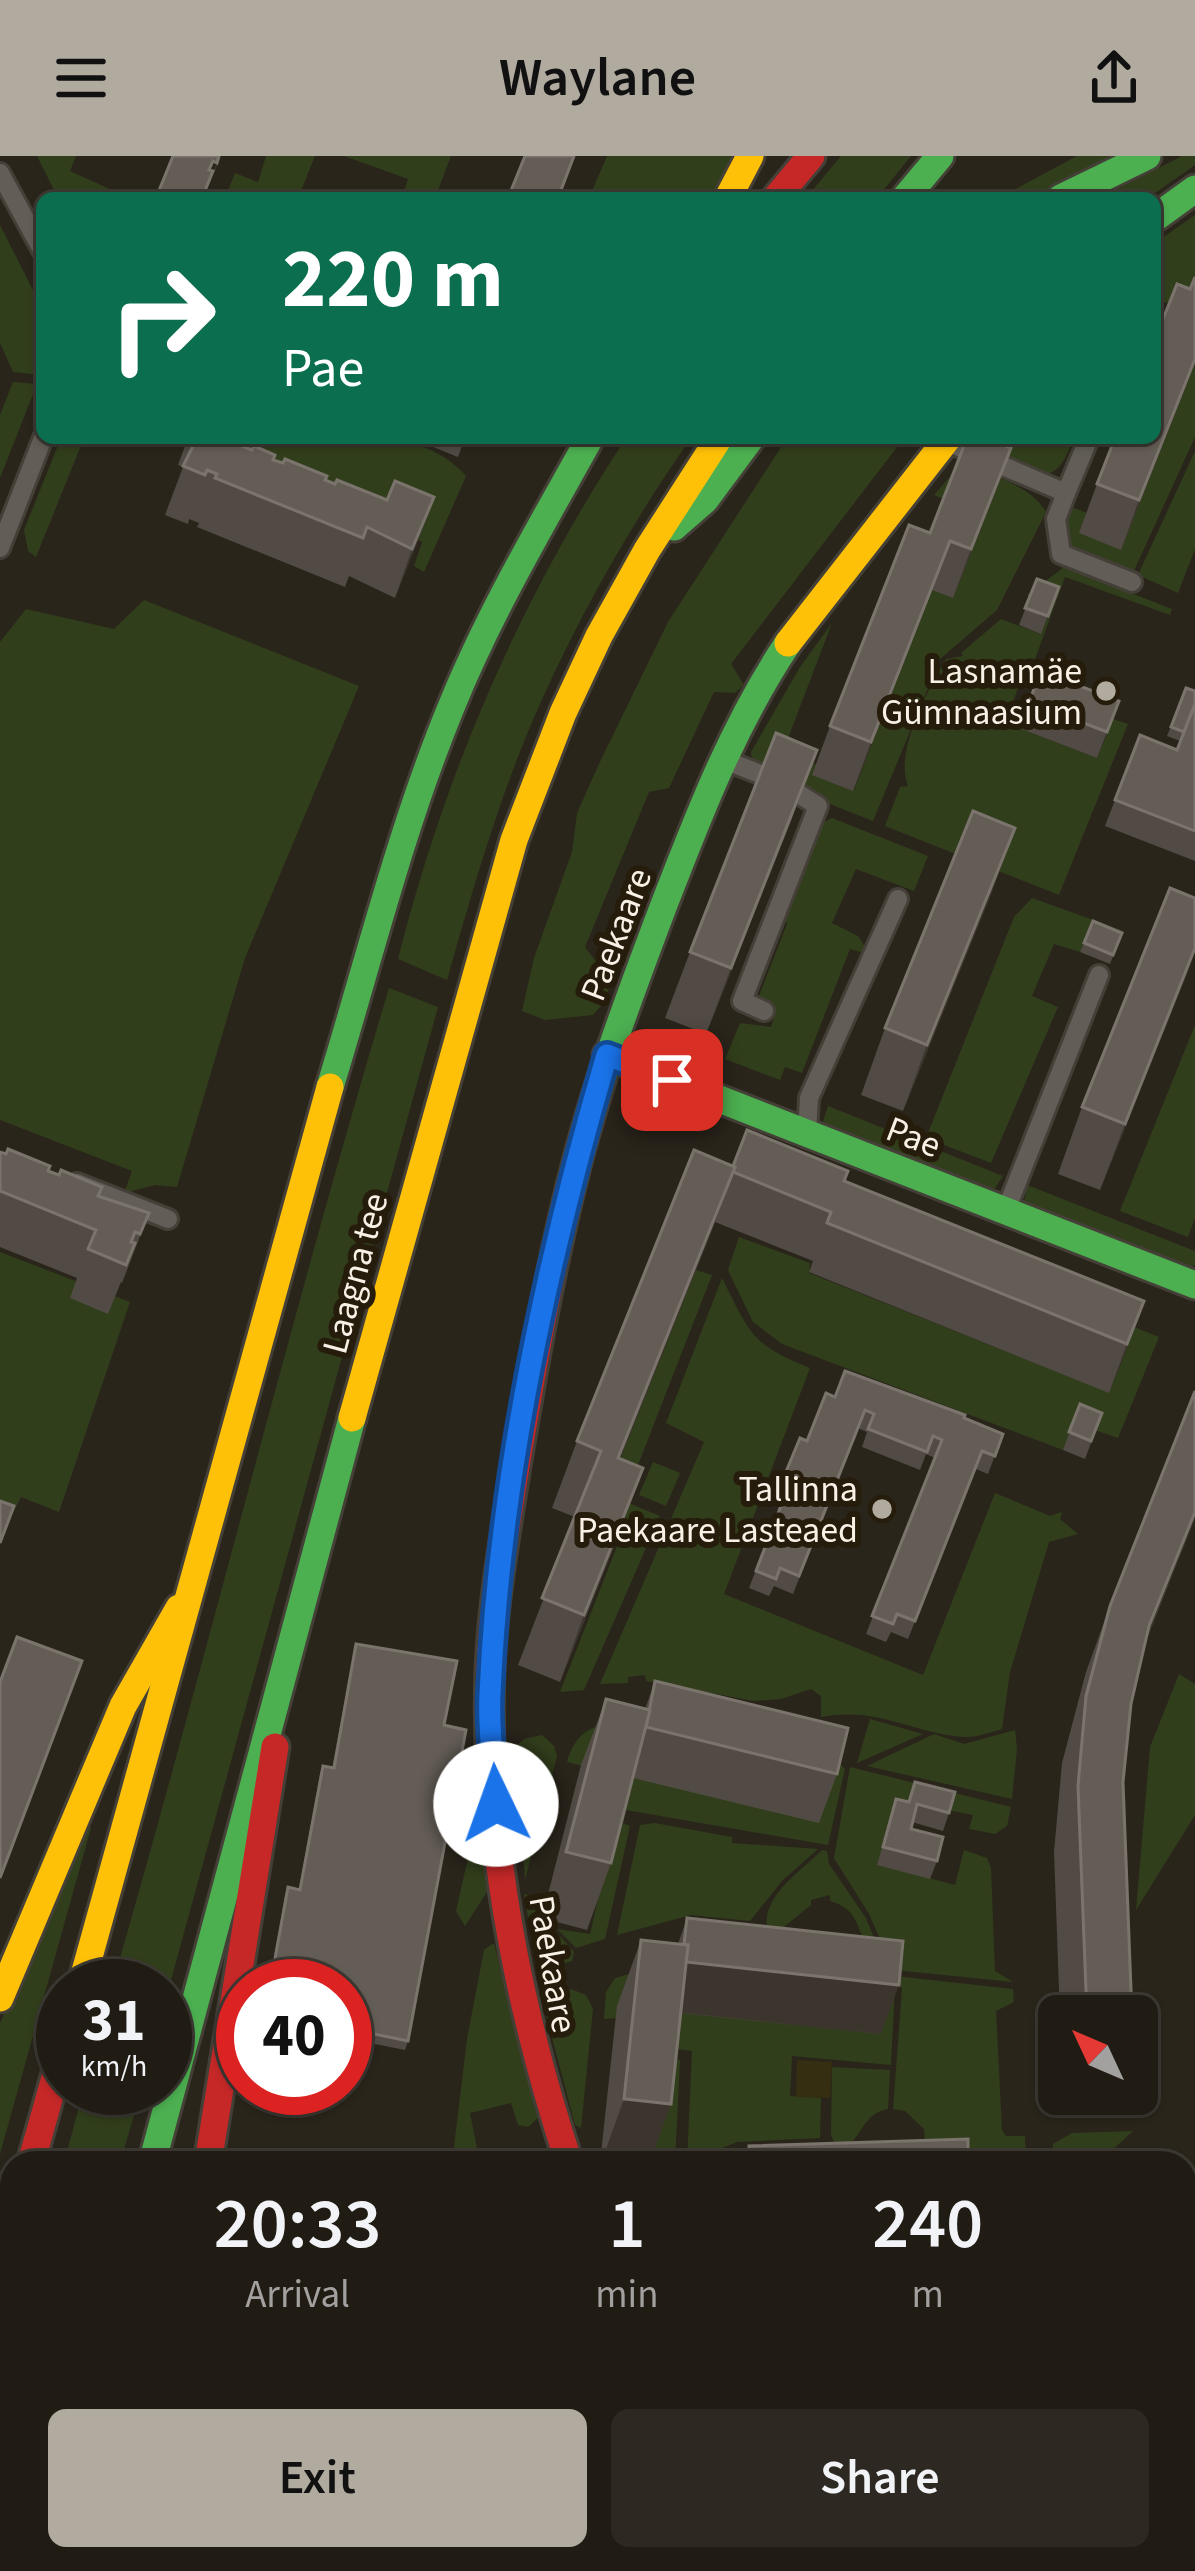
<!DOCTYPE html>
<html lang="en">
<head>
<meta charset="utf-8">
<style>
  :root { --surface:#201c14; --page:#2d2922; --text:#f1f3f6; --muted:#a2a1a0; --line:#3d3a34; --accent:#b0aa9f }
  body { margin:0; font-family:"Source Sans 3",sans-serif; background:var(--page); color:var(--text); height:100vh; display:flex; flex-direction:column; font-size:45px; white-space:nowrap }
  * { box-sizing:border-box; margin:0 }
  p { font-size:39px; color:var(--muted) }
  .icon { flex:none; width:66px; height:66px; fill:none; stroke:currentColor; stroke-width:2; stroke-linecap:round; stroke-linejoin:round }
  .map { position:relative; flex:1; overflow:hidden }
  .sheet { position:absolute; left:0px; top:1995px; width:1197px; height:420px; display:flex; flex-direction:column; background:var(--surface); border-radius:36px 36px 0 0; box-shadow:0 3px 9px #0004,0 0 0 3px var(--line) }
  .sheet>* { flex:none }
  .top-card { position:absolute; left:36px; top:36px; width:1125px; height:252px; border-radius:18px; box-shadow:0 3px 9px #0004,0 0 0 3px var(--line); background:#0b6e4f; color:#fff; overflow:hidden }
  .needle { width:78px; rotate:314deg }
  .tools { position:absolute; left:1038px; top:1839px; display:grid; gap:24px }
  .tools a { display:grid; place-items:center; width:120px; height:120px; border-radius:18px; background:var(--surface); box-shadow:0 3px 9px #0004,0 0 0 3px var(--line); font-size:60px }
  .speed { position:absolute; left:36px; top:1803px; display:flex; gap:24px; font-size:60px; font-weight:700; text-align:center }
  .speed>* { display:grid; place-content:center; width:156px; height:156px; border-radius:50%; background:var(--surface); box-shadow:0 3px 9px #0004,0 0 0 3px var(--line); line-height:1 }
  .speed small { font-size:30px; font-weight:400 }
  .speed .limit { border:18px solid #d22; background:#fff; color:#111 }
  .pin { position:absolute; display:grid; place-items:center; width:102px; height:102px; color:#fff; margin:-51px; border-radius:24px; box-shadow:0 6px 18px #0006 }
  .me { position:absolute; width:132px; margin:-66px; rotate:357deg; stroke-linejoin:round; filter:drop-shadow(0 0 9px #0008) }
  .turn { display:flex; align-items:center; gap:42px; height:252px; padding:0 48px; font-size:54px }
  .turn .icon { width:156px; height:156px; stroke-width:2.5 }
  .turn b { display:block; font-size:84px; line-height:102px }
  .eta { display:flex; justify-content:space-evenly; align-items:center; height:204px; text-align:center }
  .eta b { font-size:72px; font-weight:600; line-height:84px }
  .cta { display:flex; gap:24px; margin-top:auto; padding:24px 48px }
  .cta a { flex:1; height:138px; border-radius:18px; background:var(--accent); color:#111; font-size:48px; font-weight:600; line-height:138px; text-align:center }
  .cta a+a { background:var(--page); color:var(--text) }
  header { display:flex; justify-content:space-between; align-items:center; height:156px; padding:0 48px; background:var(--accent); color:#111; font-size:54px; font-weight:600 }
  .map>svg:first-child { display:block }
  .green { fill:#313e1b }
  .sand { fill:#352e10 }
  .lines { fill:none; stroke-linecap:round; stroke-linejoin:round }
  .street-casing { stroke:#443f37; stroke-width:24 }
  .fast-casing { stroke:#443f37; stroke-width:33 }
  .slow-casing { stroke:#443f37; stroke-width:33 }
  .jam-casing { stroke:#443f37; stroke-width:33 }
  .street { stroke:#625e57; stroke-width:18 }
  .fast { stroke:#4caf50; stroke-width:27 }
  .slow { stroke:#ffc107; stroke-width:27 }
  .jam { stroke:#c62828; stroke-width:27 }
  .wall { fill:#524b45 }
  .shaded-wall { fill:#3b352d }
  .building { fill:#645d56; stroke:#7b746d; stroke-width:3 }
  .route-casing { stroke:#114b97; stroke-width:30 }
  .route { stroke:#1a73e8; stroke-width:21 }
  .poi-dot { fill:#b0aa9f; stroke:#261c0b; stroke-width:4.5 }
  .labels { text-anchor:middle; stroke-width:12; stroke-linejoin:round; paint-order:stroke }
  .poi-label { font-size:36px; fill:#f8f1e6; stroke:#261c0b; text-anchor:end }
  .street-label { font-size:36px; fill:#f8f1e6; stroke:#261c0b }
</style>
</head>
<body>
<header><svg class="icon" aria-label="menu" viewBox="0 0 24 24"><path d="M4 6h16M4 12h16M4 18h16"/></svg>Waylane<svg class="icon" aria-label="share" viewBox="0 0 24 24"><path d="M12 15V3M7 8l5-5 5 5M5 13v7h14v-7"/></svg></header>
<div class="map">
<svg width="1195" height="2415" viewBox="0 0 1195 2415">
  <rect width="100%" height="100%" fill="#2a251b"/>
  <!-- green -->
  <g class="green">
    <polygon points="37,0 76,0 70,15 112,34 114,42 58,42"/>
    <polygon points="266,0 315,0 298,42 225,42 235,17 258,26"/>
    <polygon points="344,0 451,0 435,42 402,42 408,23"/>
    <polygon points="607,0 734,0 712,42 589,42"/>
    <polygon points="841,0 911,0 877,42 806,42"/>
    <polygon points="1077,0 1118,0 1034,42 999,42"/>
    <polygon points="1182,0 1195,0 1195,9 1148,42 1100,42"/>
    <polygon points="1195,59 1195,123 1184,151 1155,144 1155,87"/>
    <polygon points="0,69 42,152 41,219 13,216 0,187"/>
    <path d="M1195,207v74l-62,136 -65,-26c-7,-14 -1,-27 4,-40l15,6 -7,20 41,16z"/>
    <polygon points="13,226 37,228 0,322 0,259"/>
    <polygon points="61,282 84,282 36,401 28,395 24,374"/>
    <path d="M252,282c69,0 164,-19 214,38l-42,96 -10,-6 8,-24 -46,-22 -141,-41z"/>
    <path d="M626,282h65c-63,90 -118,188 -161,289 -34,81 -59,168 -83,253l-49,-21c47,-186 122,-360 228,-521z"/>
    <polygon points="787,282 904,282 731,508 744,529 735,537 714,536 669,632 649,636 585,791 611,826 605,845 593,859 545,864 522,855 534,802 572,696 577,657 598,610 668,466"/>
    <path d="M976,282h98c-8,18 -13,37 -35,37l-66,-34z"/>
    <polygon points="1195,295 1195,393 1178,437 1138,419"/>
    <path d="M962,307c28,12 69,22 84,49l-49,98 -57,49 -67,162 -74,-29 1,-34 16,6 38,26 78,-200 21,7 -9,-98 -10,-4z"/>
    <path d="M1064,411l108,42 -2,6 -105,-38 -30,82 -7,-1 -22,65 91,35 16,-39 15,5 -69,171 -174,-69 15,-39 8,-1c-14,-33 20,-97 38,-127l17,-3 -2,-3 40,-34 40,15 11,-29 -25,-10z"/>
    <polygon points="144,444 359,530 245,802 177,1031 155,1029 124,1037 132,1015 0,964 0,486 26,453 114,473"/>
    <polygon points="832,467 782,598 766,609 752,604 751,596 800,511"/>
    <polygon points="832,662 928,700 914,735 856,713 832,767 858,780 866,792 864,797 850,793 802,917 785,911 780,924 725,903 740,867 771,871 775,857 771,846 758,842 787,768 783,759 822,667"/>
    <polygon points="1032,742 1124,775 1119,786 1089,775 1080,796 1054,788 1032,840 1058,851 991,1007 926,982 1014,761"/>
    <path d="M389,832l49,19 -273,995v-16h-53c96,-332 178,-668 277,-998z"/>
    <polygon points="1195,869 1195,1062 1188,1081 1120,1055"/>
    <polygon points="828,950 1003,1020 993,1035 825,969 823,965"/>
    <polygon points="1027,1029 1195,1095 1195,1109 1190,1112 1024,1046"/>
    <polygon points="739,1081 810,1107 809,1117 1109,1236 1126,1195 1114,1163 1159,1181 1118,1282 1074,1267 1063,1294 782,1188 753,1166 728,1114"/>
    <polygon points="0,1096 130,1146 59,1356 21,1341 11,1361 0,1357"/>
    <polygon points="696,1114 712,1119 624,1345 660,1360 584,1534 560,1536 621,1380 594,1368"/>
    <path d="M722,1122c28,55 29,67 88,90l-86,226 199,81 72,-182 55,23 12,-4 -2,7 18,15 -29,8 -39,130 -8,57c-11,3 -26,9 -38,8 -52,-4 -87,-31 -143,-20v-21l-10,-7 -30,10 -27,2 -108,-20 -1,-6 -17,2v6l-28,1 104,-242 -38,-19z"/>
    <polygon points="653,1306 680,1317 666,1350 639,1339"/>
    <polygon points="1179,1518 1195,1528 1195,1659 1136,1754 1150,1591"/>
    <polygon points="870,1563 923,1578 857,1607"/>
    <path d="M654,1565l187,44 4,4 -17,76 -202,-35 -3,13 7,3 -25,113 -29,9 -19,-19 33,5 36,-157 -59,-15c14,-47 44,-36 87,-41z"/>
    <polygon points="1015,1574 1017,1593 1012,1643 867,1610 934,1578 964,1588"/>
    <polygon points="542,1579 554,1590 557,1600 525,1724 515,1591 524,1583"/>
    <polygon points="850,1611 1011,1651 1007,1670 995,1678 969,1673 973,1659 948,1654 903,1664 877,1708 955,1729 964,1694 987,1702 991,1712 995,1815 1013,1826 894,1814 869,1758 834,1702"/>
    <polygon points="655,1667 732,1681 732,1687 818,1693 782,1725 750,1765 691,1759 617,1779 640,1669"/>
    <polygon points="86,1668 91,1672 0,1998 0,1867"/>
    <polygon points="473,1680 485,1684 490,1731 465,1770 456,1755"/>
    <path d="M822,1694l5,1 2,13 37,54 20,50c-6,-7 -16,-16 -20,-24 -11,-21 -9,-35 -36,-43v-6l-19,5v5l-41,33c-16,-37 28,-64 52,-88z"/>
    <polygon points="524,1738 541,1743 534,1767 552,1771 574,1796 572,1805 554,1810 536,1805"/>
    <polygon points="494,1787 538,1962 528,1971 518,1969 511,1947 470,1957 480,2007 452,2007 467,1883 484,1794"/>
    <polygon points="692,1800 895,1829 891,1909 792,1900 790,1940 821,1942 820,1982 737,1986 687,2006 692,1895 670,1892 669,1902 680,1904 675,2007 648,2007 618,1850 616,1862 604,1863 606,1836 615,1822"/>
    <polygon points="895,1820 1013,1833 1014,1846 996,1855 1002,1974 1006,1980 1025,1980 1026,2007 926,2007 924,1973 905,1955 893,1953 902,1833"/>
    <polygon points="571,1833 586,1839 593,1853 581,1972 575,1969 543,1848 549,1837"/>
    <polygon points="1059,1907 1059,1938 1112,1938 1104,1948 1070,1949 1046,1933 1043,1908"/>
    <path d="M832,1911l58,3 -2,39c-26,4 -26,31 -49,44l-8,-18z"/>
    <polygon points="84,1932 142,1932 120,2007 64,2007"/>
    <polygon points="1133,1975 1098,2007 1053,2007 1053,1988 1072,1977"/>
    <polygon points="1185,2014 1189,2014 1195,2273 1186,2304"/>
    <polygon points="12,2192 12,2403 16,2403 13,2415 0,2415 0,2239"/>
    <polygon points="401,2403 487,2403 468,2415 399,2415"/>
    <polygon points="1097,2405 1105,2415 957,2415 950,2411"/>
  </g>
  <!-- sand -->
  <polygon class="sand" points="797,1904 832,1906 830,1942 796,1941"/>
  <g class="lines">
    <defs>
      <g id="street">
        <polyline points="0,17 42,94"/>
        <polyline points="945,285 1066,337 1056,363 1061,398 1132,426"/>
        <polyline points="1066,337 1089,282"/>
        <polyline points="0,392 43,282"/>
        <polyline points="722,603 778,625 818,650 742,845 764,855"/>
        <polyline points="807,977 809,942 898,743"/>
        <polyline points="77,1027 168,1063"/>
        <polyline points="1006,1054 1099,819"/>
        <polyline points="593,2403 593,2415"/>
      </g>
      <g id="fast">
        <polyline points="905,42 940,0"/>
        <polyline points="1061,42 1147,0"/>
        <polyline points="1155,62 1195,33"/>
        <polyline points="674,371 705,344 751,282"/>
        <polyline points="607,899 1195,1129"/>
        <path d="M330,931c39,-127 71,-259 122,-382 38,-93 89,-179 138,-267"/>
        <path d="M572,1026c23,-94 56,-182 90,-272 36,-93 70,-183 126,-267"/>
        <polyline points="152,2007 352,1262"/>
        <polyline points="1184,2404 1190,2415"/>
        <polyline points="135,2415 138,2403"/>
      </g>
      <g id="slow">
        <polyline points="728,42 750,0"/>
        <polyline points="788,487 948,282"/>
        <polyline points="352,1262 514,684 563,557 599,480 647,394 719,282"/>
        <polyline points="81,1830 330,931"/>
        <polyline points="0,1842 123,1550 179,1452"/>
        <polyline points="0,2116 12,2074"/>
      </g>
      <g id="jam">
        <polyline points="776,42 811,0"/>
        <polyline points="31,2007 63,1893"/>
        <polyline points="208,2007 275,1591"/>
        <path d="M569,2007c-52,-159 -85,-326 -79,-494 3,-70 16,-140 27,-209 16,-93 32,-186 55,-278"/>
        <polyline points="1185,2336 1195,2301"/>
        <polyline points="41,2415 45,2403"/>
        <polyline points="512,2415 545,2403"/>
      </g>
    </defs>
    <!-- street casing -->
    <use href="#street" class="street-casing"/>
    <!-- fast casing -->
    <use href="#fast" class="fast-casing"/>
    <!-- slow casing -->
    <use href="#slow" class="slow-casing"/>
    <!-- jam casing -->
    <use href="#jam" class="jam-casing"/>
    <!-- street -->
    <use href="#street" class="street"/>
    <!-- fast -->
    <use href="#fast" class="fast"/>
    <!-- slow -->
    <use href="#slow" class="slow"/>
    <!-- jam -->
    <use href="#jam" class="jam"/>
  </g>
  <!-- wall -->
  <g class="wall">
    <polygon points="1195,207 1121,394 1079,377 1097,328"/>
    <polygon points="188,282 235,282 233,287 273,304 325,324 387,344 434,341 395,442 349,420 345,431 197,371 199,367 189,363 188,368 165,359 183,311 178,309"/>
    <polygon points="411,282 465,282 458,301"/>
    <polygon points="993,341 953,442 932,434 853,635 812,619 830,570 930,377"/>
    <polygon points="1037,423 1059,431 1041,478 1019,469"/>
    <polygon points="1041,515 1119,545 1097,602 1019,572"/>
    <polygon points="1186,532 1195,535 1195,705 1105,670 1140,579 1177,594 1180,585 1167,580"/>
    <polygon points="793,660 706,878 665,862 690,796"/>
    <polygon points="1015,672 991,738 903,955 861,939 885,872"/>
    <polygon points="1093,765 1122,777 1110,808 1080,796"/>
    <polygon points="1188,815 1100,1034 1058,1018 1082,951"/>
    <polygon points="0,996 49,1015 98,1040 149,1057 122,1127 121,1126 108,1158 70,1142 77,1122 0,1091"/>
    <polygon points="733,1010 844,1025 1144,1145 1109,1237 809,1116 813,1105 715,1066 620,1303 619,1378 560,1526 518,1509 575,1361 552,1352 577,1285"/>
    <polygon points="835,1241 964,1262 1003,1278 988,1318 976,1313 908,1483 891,1476 886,1486 866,1478 935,1302 926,1298 920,1314 862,1291 867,1276 858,1272 793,1438 774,1430 769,1440 749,1432 783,1344 777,1341 800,1282 807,1285"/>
    <polygon points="1080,1248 1102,1257 1085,1303 1063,1294"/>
    <polygon points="1195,1362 1146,1485 1131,1548 1123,1626 1132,1860 1060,1860 1054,1696 1062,1607 1086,1516 1110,1450"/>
    <polygon points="356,1488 444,1569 408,1885 405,1894 345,1882 345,1830 269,1830 285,1740 288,1731 299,1733 320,1618 323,1610 332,1612"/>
    <polygon points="655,1525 837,1618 819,1667 633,1622 611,1707 587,1774 542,1762 581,1609 606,1543 645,1553"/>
    <polygon points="915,1626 949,1657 943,1675 912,1666 911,1673 937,1705 930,1723 877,1709 896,1643 908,1646"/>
    <polygon points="687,1762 881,1878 681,1857 650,2007 600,2007 617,1850 641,1784 678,1788"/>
  </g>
  <!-- shaded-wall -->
  <g class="shaded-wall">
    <polygon points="219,0 221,0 204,42"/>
    <polygon points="1195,203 1195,207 1121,394 1139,344"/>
    <polygon points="1011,292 993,341 953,442 971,393"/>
    <polygon points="434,341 416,390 395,442 412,393"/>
    <polygon points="950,385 932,434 853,635 871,586"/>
    <polygon points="817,594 793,660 706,878 731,812"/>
    <polygon points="1015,672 991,738 903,955 927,889"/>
    <polygon points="1195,792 1188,815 1100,1034 1125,968"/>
    <polygon points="735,1011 711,1077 594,1368 618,1302"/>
    <polygon points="1144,1145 1126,1195 1109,1237 1127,1188"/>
    <polygon points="643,1312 619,1378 560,1526 584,1459"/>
    <polygon points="1195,1356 1195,1362 1125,1536 1149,1470"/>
    <polygon points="682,1806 899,1829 881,1878 664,1855"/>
    <polygon points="624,1943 671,1948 650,2007 601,2007"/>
  </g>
  <!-- building -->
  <g class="building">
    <polygon points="173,0 219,0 217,7 213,5 209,14 213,15 202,42 156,42"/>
    <polygon points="525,0 574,0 558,42 508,42"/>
    <polygon points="1195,121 1195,203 1139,344 1097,328 1115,282 1155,282 1155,183 1177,128 1190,133"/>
    <polygon points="197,282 233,282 232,286 252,294 254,290 275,299 273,304 283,307 285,303 327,320 325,324 335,328 337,324 387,344 395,325 434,341 412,393 367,371 363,382 215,322 217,318 207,314 205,319 183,310"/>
    <polygon points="967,282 986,282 1011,292 971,393 950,385 871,586 830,570 909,369 930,377"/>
    <polygon points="1037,423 1059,431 1048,460 1025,452"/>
    <polygon points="1041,515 1119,545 1107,576 1029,546"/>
    <polygon points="1186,532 1195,535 1195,548 1184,576 1171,571"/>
    <polygon points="1195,548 1195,675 1115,644 1140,579 1177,594"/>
    <polygon points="776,577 817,594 731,812 690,796"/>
    <polygon points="973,655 1015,672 927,889 885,872"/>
    <polygon points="1170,732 1195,742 1195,792 1125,968 1082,951"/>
    <polygon points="1093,765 1122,777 1113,799 1084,787"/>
    <polygon points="747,974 848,1015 844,1025 1144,1145 1127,1188 827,1067 831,1056 733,1016 735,1011 733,1010"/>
    <polygon points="8,993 50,1010 48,1015 59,1019 61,1014 102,1031 98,1040 149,1057 140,1078 135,1076 131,1086 135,1087 126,1109 88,1093 96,1074 0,1035 0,996 6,998"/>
    <polygon points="694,994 735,1011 618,1302 643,1312 584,1459 542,1442 601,1295 577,1285"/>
    <polygon points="845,1215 965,1259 964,1262 1003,1278 995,1300 982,1295 915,1465 897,1458 893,1468 872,1460 942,1284 933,1280 927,1296 868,1273 874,1258 865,1254 799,1420 780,1412 776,1423 756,1415 790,1326 783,1323 800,1282 807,1285 826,1237 835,1241"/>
    <polygon points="1195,1235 1195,1356 1149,1470 1131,1548 1123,1626 1132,1860 1087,1860 1078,1630 1086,1540 1110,1450"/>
    <polygon points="1080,1248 1102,1257 1091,1285 1069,1276"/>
    <polygon points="0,1345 14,1350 0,1387"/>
    <polygon points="17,1481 82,1505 0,1722 0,1526"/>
    <polygon points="356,1488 457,1505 444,1569 466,1574 408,1885 345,1872 345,1830 270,1830 288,1731 300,1734 323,1610 334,1612"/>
    <polygon points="655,1525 848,1572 837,1618 646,1571"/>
    <polygon points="606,1543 650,1554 611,1707 566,1696"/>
    <polygon points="915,1626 955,1636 949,1657 917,1648 911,1673 943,1681 937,1705 883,1691 896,1643 909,1646"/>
    <polygon points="687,1762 903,1785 899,1829 686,1806 688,1789 684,1788"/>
    <polygon points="641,1784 688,1789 671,1948 624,1943"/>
    <polygon points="968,1983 968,2007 750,2007 749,1990"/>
  </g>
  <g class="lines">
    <defs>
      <path id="route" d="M496,1648c-2,-36 -8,-74 -6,-110 9,-212 57,-435 117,-639l65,25"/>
    </defs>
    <!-- route casing -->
    <use href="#route" class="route-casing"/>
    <!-- route -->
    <use href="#route" class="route"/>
  </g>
  <!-- markers -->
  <g class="poi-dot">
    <circle cx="1106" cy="535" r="12"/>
    <circle cx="882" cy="1353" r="12"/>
  </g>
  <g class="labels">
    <!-- poi labels -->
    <g class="poi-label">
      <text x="1082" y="527">Lasnamäe<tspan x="1082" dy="41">Gümnaasium</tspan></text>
      <text x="858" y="1345">Tallinna<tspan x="858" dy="41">Paekaare Lasteaed</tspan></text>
    </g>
    <!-- street labels -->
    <g class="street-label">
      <text transform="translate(615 778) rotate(-69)" y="13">Paekaare</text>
      <text transform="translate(914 980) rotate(21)" y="13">Pae</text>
      <text transform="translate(354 1117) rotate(-75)" y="13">Laagna tee</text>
      <text transform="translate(554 1808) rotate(80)" y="13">Paekaare</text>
    </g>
  </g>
</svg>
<div class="tools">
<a><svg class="needle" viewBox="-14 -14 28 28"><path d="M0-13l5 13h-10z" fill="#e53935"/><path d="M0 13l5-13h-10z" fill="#a2a1a0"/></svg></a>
</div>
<div class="speed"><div>31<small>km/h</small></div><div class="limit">40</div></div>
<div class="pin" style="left:672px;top:924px;background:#d93025"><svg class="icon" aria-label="arrive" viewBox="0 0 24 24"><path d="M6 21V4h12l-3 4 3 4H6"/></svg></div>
<svg class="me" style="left:496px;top:1648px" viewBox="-20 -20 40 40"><circle r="19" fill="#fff"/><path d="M0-13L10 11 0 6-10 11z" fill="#1a73e8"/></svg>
<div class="top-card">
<div class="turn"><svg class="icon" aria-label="right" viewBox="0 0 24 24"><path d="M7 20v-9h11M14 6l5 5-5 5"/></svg><div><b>220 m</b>Pae</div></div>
</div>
<section class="sheet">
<div class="eta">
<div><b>20:33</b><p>Arrival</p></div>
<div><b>1</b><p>min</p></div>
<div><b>240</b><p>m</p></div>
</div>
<div class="cta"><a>Exit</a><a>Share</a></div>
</section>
</div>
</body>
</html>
